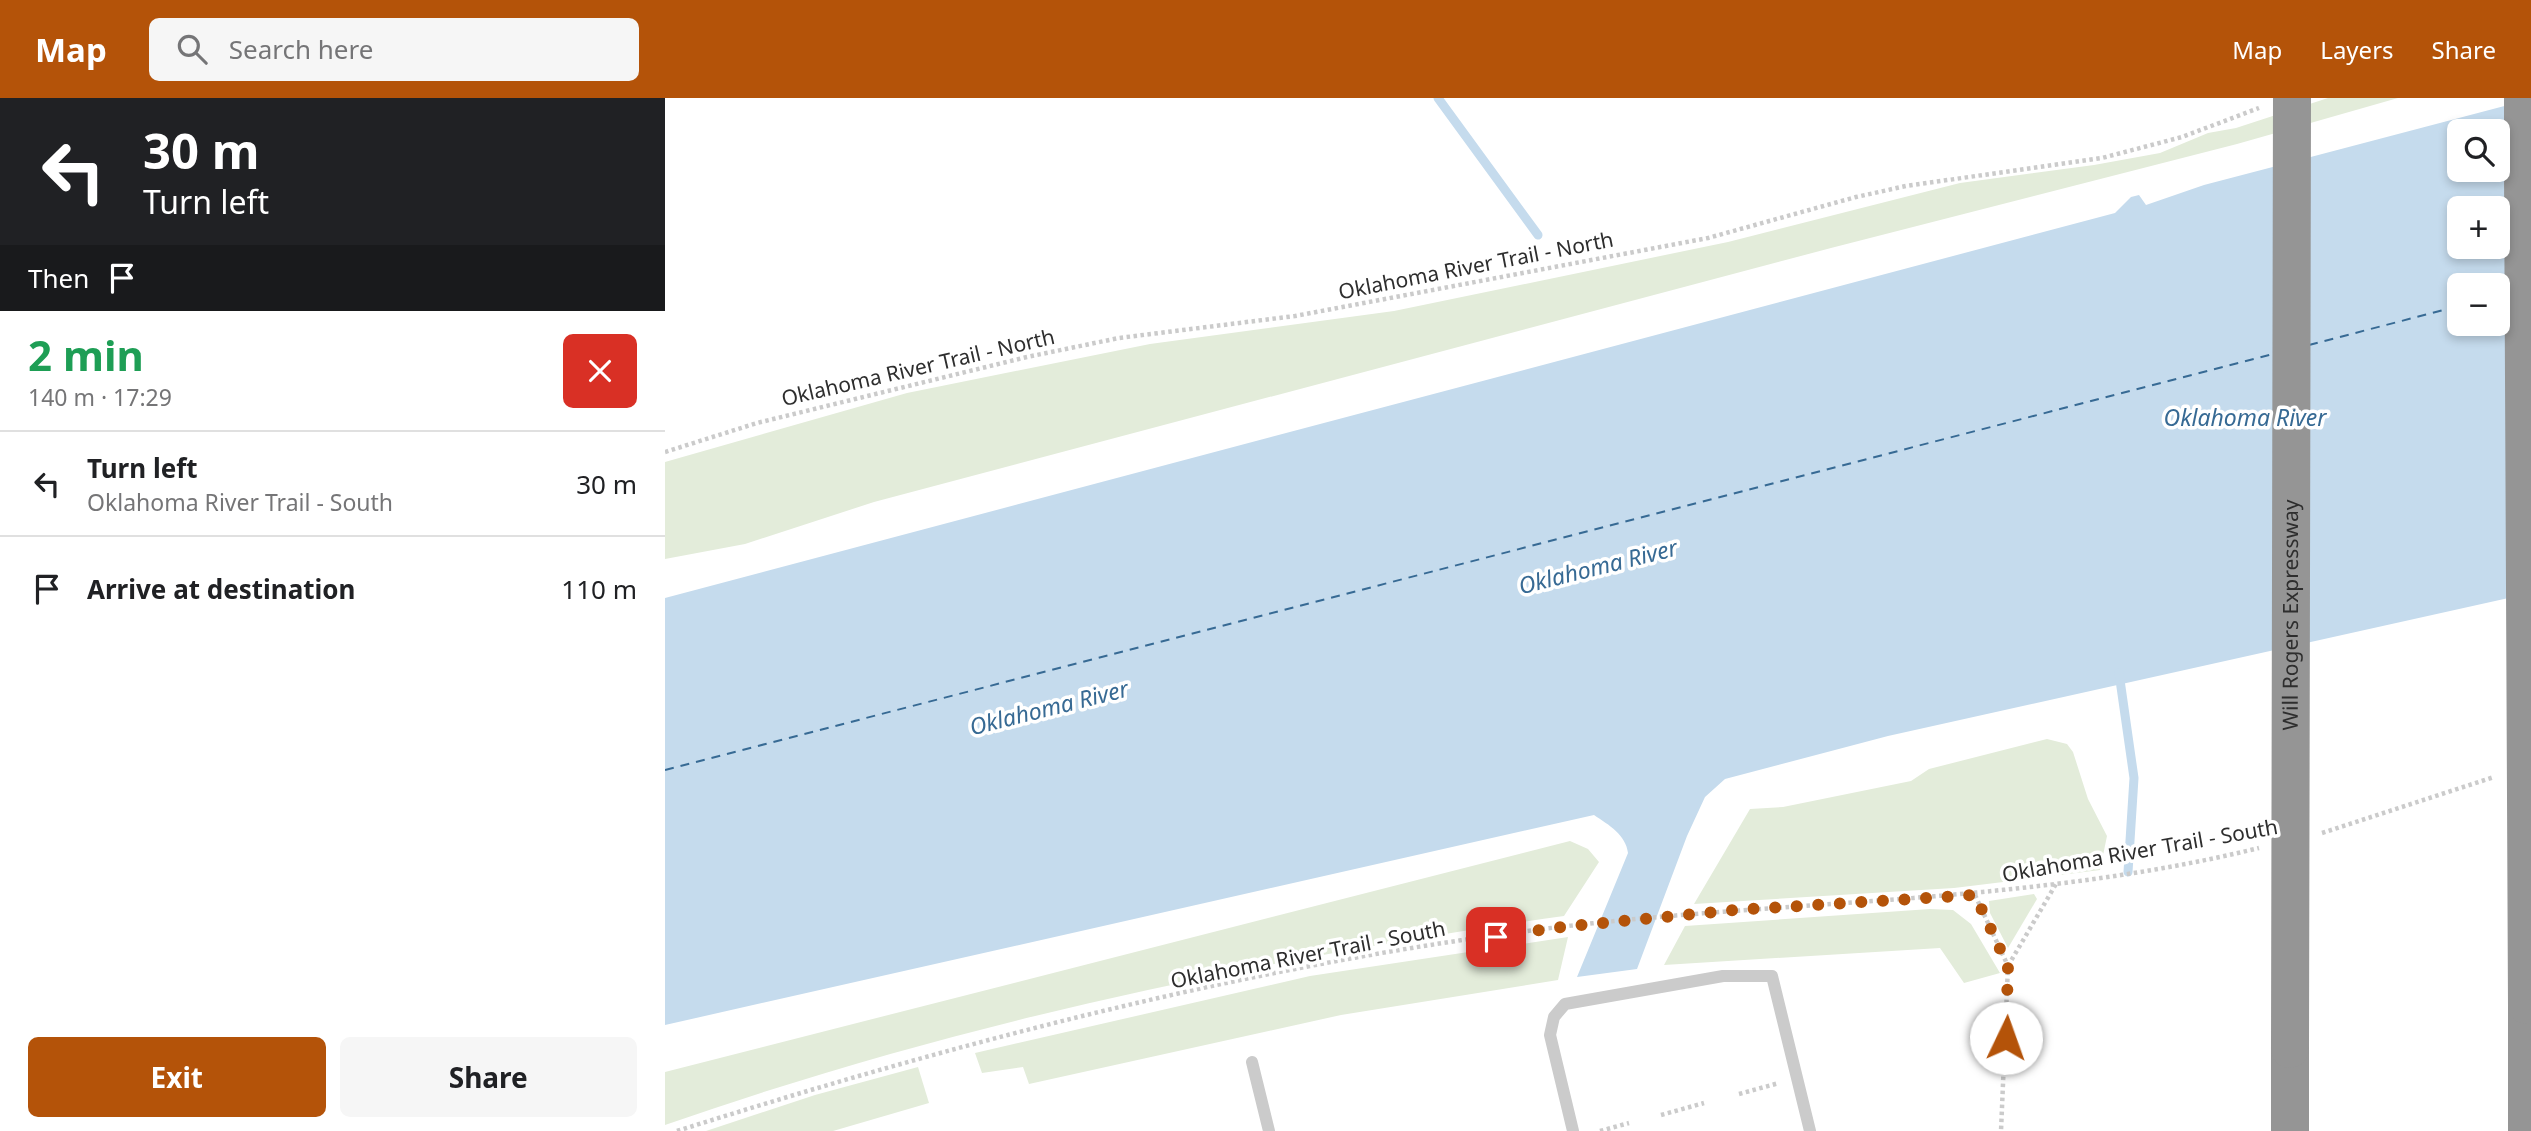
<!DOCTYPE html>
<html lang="en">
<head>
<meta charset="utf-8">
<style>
  :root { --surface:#fff; --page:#f6f6f6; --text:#202124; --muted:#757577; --line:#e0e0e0; --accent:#b45309 }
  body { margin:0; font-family:"Noto Sans",sans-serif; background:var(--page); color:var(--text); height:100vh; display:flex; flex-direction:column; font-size:26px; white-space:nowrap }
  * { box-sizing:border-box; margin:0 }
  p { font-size:23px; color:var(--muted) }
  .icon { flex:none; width:38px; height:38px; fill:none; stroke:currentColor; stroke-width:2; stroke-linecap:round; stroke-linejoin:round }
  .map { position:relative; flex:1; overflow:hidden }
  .details { display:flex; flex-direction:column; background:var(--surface); width:665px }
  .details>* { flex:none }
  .banner { background:#202124; color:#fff; overflow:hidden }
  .controls { position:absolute; left:1782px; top:21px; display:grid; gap:14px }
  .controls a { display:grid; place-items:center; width:63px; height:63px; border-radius:10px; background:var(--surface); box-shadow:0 4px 10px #0003; font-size:35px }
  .pin { position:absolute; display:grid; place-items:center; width:60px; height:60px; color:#fff; margin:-30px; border-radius:14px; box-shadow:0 4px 10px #0006 }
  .me { position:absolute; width:77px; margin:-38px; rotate:3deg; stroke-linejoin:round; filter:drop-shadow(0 0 5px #0008) }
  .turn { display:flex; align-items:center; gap:24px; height:147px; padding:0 28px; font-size:32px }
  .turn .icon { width:91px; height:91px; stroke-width:2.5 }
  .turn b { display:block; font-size:49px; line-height:60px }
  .then { display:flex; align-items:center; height:66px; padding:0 28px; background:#0003; gap:14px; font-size:26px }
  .round { display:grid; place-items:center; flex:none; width:74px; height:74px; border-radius:10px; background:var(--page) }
  .head { display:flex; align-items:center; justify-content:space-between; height:119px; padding:0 28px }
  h1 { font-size:42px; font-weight:700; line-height:52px; color:#1e9e55 }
  .cta { display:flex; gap:14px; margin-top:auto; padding:14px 28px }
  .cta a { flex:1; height:80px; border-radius:10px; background:var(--accent); color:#fff; font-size:28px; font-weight:700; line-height:80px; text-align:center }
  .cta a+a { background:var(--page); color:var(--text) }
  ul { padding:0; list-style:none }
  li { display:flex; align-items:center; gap:21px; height:105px; padding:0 28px; border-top:2px solid var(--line) }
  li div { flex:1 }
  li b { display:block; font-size:26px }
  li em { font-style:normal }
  header { display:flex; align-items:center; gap:42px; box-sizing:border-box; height:98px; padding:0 35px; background:var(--accent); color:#fff }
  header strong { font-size:33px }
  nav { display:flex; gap:38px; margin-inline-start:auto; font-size:24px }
  .search { width:490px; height:63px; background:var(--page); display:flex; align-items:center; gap:18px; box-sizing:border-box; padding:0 24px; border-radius:10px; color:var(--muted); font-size:26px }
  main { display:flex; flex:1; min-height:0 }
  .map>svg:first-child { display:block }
  .green { fill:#e3ecda }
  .water { fill:#c5dbed; fill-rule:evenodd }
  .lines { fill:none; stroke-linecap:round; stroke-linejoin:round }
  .stream { stroke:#c5dbed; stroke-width:9 }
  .ferry { stroke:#376a94; stroke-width:2; stroke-dasharray:9 7; stroke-linecap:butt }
  .path { stroke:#cbcbcb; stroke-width:4.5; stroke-dasharray:3.5 3.5; stroke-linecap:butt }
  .lane { stroke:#cbcbcb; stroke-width:12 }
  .highway { stroke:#959595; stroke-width:38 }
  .highway-bridge { stroke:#959595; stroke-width:38 }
  .route { stroke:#b45309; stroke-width:12; stroke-dasharray:0 21.6 }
  .labels { text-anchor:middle; stroke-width:7; stroke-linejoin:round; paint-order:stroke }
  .street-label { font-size:21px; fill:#2e2e2e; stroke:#fff }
  .water-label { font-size:23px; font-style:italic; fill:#376a94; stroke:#fff }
</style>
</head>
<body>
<header>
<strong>Map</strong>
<div class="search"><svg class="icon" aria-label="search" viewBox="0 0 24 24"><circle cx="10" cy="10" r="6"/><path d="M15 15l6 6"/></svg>Search here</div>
<nav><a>Map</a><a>Layers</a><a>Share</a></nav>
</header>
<main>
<section class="details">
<div class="banner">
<div class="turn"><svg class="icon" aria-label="left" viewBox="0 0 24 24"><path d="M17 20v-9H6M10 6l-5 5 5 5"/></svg><div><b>30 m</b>Turn left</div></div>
<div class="then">Then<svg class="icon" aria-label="arrive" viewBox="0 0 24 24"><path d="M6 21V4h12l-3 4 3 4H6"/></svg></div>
</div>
<div class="head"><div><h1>2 min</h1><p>140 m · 17:29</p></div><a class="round" style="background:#d93025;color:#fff"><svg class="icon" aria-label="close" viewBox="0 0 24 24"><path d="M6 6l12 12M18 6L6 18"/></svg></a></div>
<ul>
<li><svg class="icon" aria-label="left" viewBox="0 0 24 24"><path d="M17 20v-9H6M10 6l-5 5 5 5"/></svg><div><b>Turn left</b><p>Oklahoma River Trail - South</p></div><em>30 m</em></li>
<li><svg class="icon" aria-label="arrive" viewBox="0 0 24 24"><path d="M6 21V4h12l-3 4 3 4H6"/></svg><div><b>Arrive at destination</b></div><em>110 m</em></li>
</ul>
<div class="cta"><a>Exit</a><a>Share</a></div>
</section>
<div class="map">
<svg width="1866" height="1033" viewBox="0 0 1866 1033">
  <rect width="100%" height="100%" fill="#fff"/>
  <!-- green -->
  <g class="green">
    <polygon points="1663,0 1733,0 1572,46 1166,150 209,404 80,446 0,461 0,364 242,295 485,246 729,213 1063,144 1295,85 1429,67 1495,55 1543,35 1571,30"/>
    <polygon points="1382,641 1402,646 1408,654 1423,701 1442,738 1435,772 1289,790 1029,806 1085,711 1118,709 1246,683 1264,671"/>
    <path d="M905,743l18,8 11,13 -35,54c-304,43 -608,107 -899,209v-53z"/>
    <polygon points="1369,796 1372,801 1343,850 1325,815 1324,803"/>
    <polygon points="1265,811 1288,812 1306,826 1335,875 1299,885 1275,850 999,867 1020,828"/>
    <polygon points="903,839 893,882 676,917 364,986 358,969 317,975 310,955 645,878"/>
    <polygon points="253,969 264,1005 168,1033 41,1033 150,997"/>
  </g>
  <!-- water -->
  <path class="water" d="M1866,1v494l-643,143 -163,43 -20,18 -18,39 -50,133 -60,8 51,-124c-2,-18 -19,-28 -34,-38l-929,210v-427l1450,-385 16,-16 8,-2 7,10 58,-20zM1794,33h38v39h-38zM1794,110h38v39h-38zM1794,187h38v39h-38z"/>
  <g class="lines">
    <!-- stream -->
    <g class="stream">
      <polyline points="773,0 873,137"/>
      <polyline points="1454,575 1469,680 1463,774"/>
    </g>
    <!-- ferry -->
    <g class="ferry">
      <polyline points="1832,198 1841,196"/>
      <polyline points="1644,247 1794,208"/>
      <polyline points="0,672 1608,256"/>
    </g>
    <!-- path -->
    <g class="path">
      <polyline points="0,354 92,325 362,259 454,240 630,218 1043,140 1191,99 1241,88 1437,60 1517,39 1594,10"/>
      <polyline points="1657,735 1829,679"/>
      <polyline points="1310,797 1343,868 1336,1033"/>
      <polyline points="1343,868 1391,786"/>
      <polyline points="1074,996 1114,985"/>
      <polyline points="996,1017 1039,1005"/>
      <path d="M12,1033c279,-88 567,-164 858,-201 241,-31 487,-24 724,-82"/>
      <polyline points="935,1033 964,1025"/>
    </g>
    <!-- lane -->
    <g class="lane">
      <polyline points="587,964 604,1033"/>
      <polyline points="908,1033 885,937 889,919 900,906 1058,878 1107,878 1145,1033"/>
    </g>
    <!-- highway -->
    <g class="highway">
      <polyline points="1858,0 1858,70"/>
      <polyline points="1862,907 1862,1033"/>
      <polyline points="1625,951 1625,1033"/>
    </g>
    <!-- highway-bridge -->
    <g class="highway-bridge">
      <polyline points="1858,70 1862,907"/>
      <path id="s1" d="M1625,951l2,-951"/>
    </g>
  </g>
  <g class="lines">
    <!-- route -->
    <polyline class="route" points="831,839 887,830 1070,812 1310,797 1343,868 1341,940"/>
  </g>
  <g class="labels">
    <!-- street labels -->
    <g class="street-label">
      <text transform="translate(811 168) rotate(-11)" y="7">Oklahoma River Trail - North</text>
      <text transform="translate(253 270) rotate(-13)" y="7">Oklahoma River Trail - North</text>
      <text dy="7" stroke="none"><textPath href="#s1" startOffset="434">Will Rogers Expressway</textPath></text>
      <text transform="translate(1475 753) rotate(-10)" y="7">Oklahoma River Trail - South</text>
      <text transform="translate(643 857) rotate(-11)" y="7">Oklahoma River Trail - South</text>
    </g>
    <!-- water labels -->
    <g class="water-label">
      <text x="1580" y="328">Oklahoma River</text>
      <text transform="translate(933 469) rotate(-14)" y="8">Oklahoma River</text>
      <text transform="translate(384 610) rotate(-14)" y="8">Oklahoma River</text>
    </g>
  </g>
</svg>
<div class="controls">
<a><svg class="icon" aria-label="search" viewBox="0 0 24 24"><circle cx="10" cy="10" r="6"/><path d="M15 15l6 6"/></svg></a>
<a>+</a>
<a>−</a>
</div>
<div class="pin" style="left:831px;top:839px;background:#d93025"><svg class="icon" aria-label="arrive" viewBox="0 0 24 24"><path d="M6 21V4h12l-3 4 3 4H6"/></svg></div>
<svg class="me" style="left:1341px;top:940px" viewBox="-20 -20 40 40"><circle r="19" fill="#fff"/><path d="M0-13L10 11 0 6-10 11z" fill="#b45309"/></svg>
</div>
</main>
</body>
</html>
